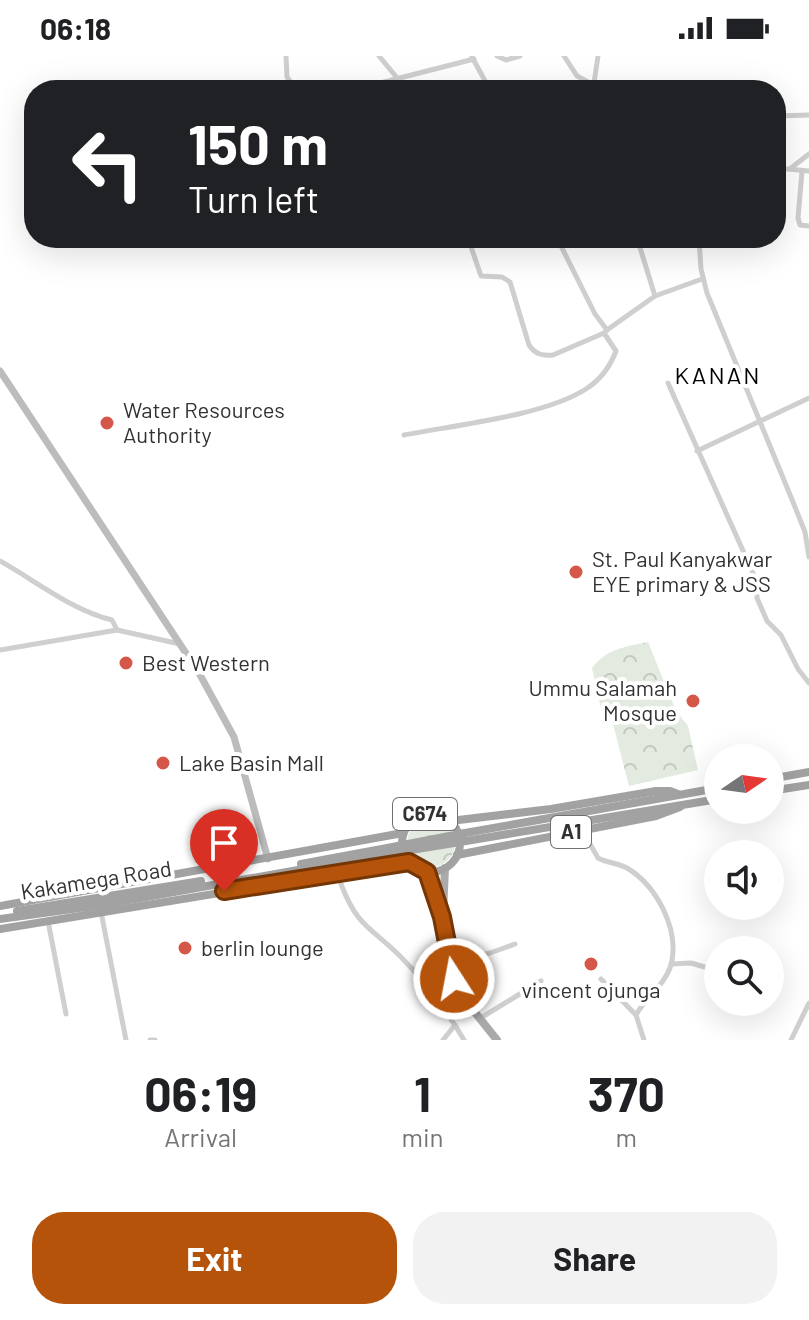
<!DOCTYPE html>
<html lang="en">
<head>
<meta charset="utf-8">
<style>
  :root { --surface:#fff; --page:#f2f2f2; --text:#202124; --muted:#757577; --accent:#b45309 }
  body { margin:0; font-family:Barlow,sans-serif; background:var(--page); color:var(--text); height:100vh; display:flex; flex-direction:column; font-size:30px; white-space:nowrap }
  * { box-sizing:border-box; margin:0 }
  p { font-size:26px; color:var(--muted) }
  .icon { flex:none; width:44px; height:44px; fill:none; stroke:currentColor; stroke-width:2; stroke-linecap:round; stroke-linejoin:round }
  .map { position:relative; height:984px; overflow:hidden }
  .drawer { display:flex; flex-direction:column; background:var(--surface); flex:1 }
  .drawer>* { flex:none }
  .top-card { position:absolute; left:24px; top:24px; width:762px; height:168px; border-radius:32px; box-shadow:0 8px 32px #0002; background:#202124; color:#fff; overflow:hidden }
  .needle { width:52px; rotate:77deg }
  .fabs { position:absolute; left:704px; top:688px; display:grid; gap:16px }
  .fabs a { display:grid; place-items:center; width:80px; height:80px; border-radius:50%; background:var(--surface); box-shadow:0 8px 32px #0002; font-size:40px }
  .pin { position:absolute; display:grid; place-items:center; width:68px; height:68px; color:#fff; margin:-82px -34px; border-radius:50% 50% 50% 0; rotate:-45deg; box-shadow:0 0 8px #0007 }
  .pin .icon { rotate:45deg }
  .me { position:absolute; width:88px; margin:-44px; rotate:349deg; stroke-linejoin:round; filter:drop-shadow(0 0 6px #0008) }
  .turn { display:flex; align-items:center; gap:28px; height:168px; padding:0 32px; font-size:36px }
  .turn .icon { width:104px; height:104px; stroke-width:2.5 }
  .turn b { display:block; font-size:56px; line-height:68px }
  .eta { display:flex; justify-content:space-evenly; align-items:center; height:136px; text-align:center }
  .eta b { font-size:48px; font-weight:700; line-height:56px }
  .cta { display:flex; gap:16px; margin-top:auto; padding:16px 32px }
  .cta a { flex:1; height:92px; border-radius:32px; background:var(--accent); color:#fff; font-size:32px; font-weight:700; line-height:92px; text-align:center }
  .cta a+a { background:var(--page); color:var(--text) }
  .status { display:flex; justify-content:space-between; align-items:center; height:56px; padding:0 40px; background:var(--surface); direction:ltr }
  .status svg { height:22px; fill:currentColor }
  .map>svg:first-child { display:block }
  .forest { fill:url(#forest-crowns) }
  .lines { fill:none; stroke-linecap:round; stroke-linejoin:round }
  .minor { stroke:#cfcfcf; stroke-width:5 }
  .secondary { stroke:#bcbcbc; stroke-width:7 }
  .primary { stroke:#aaa; stroke-width:8 }
  .trunk { stroke:#a2a2a2; stroke-width:8 }
  .trunk-bridge { stroke:#a2a2a2; stroke-width:8 }
  .route-casing { stroke:#753606; stroke-width:20 }
  .route { stroke:#b45309; stroke-width:14 }
  .poi-dot { fill:#d45749; stroke:#fff; stroke-width:3 }
  .labels { text-anchor:middle; stroke-width:8; stroke-linejoin:round; paint-order:stroke }
  .shield { fill:#fff; stroke:#707070; stroke-width:2 }
  .shield-label { font-size:20px; font-weight:bold; fill:#323232 }
  .poi-label { font-size:22px; fill:#323232; stroke:#fff; text-anchor:start }
  .street-label { font-size:22px; fill:#323232; stroke:#fff }
  .neighbourhood-label { font-size:24px; letter-spacing:2px; fill:#000; stroke:#fff }
</style>
</head>
<body>
<div class="status"><b>06:18</b><svg viewBox="0 0 49 12"><path d="M0 12V9h3v3zM5 12V6h3v6zM10 12V3h3v9zM15 12V0h3v12zM26 1h20v11H26zM47 4h2v5h-2z"/></svg></div>
<div class="map">
<svg width="809" height="984" viewBox="0 0 809 984">
  <defs>
    <pattern id="forest-crowns" width="20" height="18" patternUnits="userSpaceOnUse" patternTransform="scale(2)"><rect width="20" height="18" fill="#e3eadf"/><path d="M2 6a3 3 0 1 1 6 0M12 15a3 3 0 1 1 6 0" fill="none" stroke="#c3c9c0"/></pattern>
  </defs>
  <rect width="100%" height="100%" fill="#fff"/>
  <!-- forest -->
  <g class="forest">
    <path d="M648,586l28,69 12,15 10,44 -69,16 -17,-66 -10,-7 -10,-45c16,-20 33,-21 56,-26z"/>
    <circle cx="431" cy="787" r="24"/>
  </g>
  <g class="lines">
    <!-- minor -->
    <g class="minor">
      <polyline points="286,0 287,21 296,34"/>
      <polyline points="379,0 398,23"/>
      <polyline points="497,0 506,4 520,0"/>
      <polyline points="564,0 577,20 603,34"/>
      <polyline points="472,1 490,34"/>
      <polyline points="594,27 598,0"/>
      <polyline points="353,34 474,3"/>
      <polyline points="776,60 809,59"/>
      <polyline points="776,112 809,115"/>
      <polyline points="791,112 809,98"/>
      <polyline points="802,115 798,162 800,169 809,170"/>
      <path d="M468,182l13,38 21,1 8,5 19,63c6,9 13,11 24,10l51,-22"/>
      <polyline points="637,182 655,240"/>
      <polyline points="699,182 701,213 707,237 793,446 805,476 809,501"/>
      <polyline points="607,274 655,240 702,223"/>
      <polyline points="668,327 757,526 757,542 767,565 781,579 798,613 809,627"/>
      <path d="M404,379c51,-10 140,-19 182,-46 14,-9 24,-22 30,-38l-12,-18 3,-3 -12,-16 -38,-76"/>
      <polyline points="697,395 809,342"/>
      <path d="M0,505c36,20 73,50 112,59l5,10"/>
      <polyline points="0,594 117,574 180,588"/>
      <path d="M577,776l13,12 8,14c9,5 20,5 29,10 30,18 53,62 44,97 -6,20 -26,33 -35,50l8,25"/>
      <path d="M341,828c16,42 28,42 58,71 24,24 48,56 65,85"/>
      <polyline points="101,856 126,984"/>
      <polyline points="48,865 66,958"/>
      <polyline points="451,905 490,897 515,888"/>
      <polyline points="671,908 691,907 718,915"/>
      <polyline points="601,923 636,959"/>
      <polyline points="479,963 541,925"/>
      <polyline points="150,984 155,984"/>
      <polyline points="443,984 455,969"/>
      <polyline points="791,984 809,947"/>
    </g>
    <!-- secondary -->
    <polyline class="secondary" points="0,315 199,617 234,681 268,803"/>
    <!-- primary -->
    <g class="primary">
      <polyline points="427,816 442,861 454,923 461,939 497,984"/>
      <polyline points="443,857 445,812"/>
    </g>
    <!-- trunk -->
    <g class="trunk">
      <polyline points="770,723 809,716"/>
      <polyline points="770,735 809,729"/>
      <circle cx="431" cy="787" r="29"/>
      <polyline points="450,765 551,753 656,735 670,735 678,738"/>
      <polyline points="465,777 718,732"/>
      <polyline points="466,785 718,743"/>
      <polyline points="457,799 656,760 680,751"/>
      <polyline points="301,808 398,790"/>
      <polyline points="0,850 403,777"/>
      <polyline points="17,855 201,825"/>
      <polyline points="0,863 101,849 399,796"/>
      <polyline points="0,873 409,806"/>
    </g>
    <!-- trunk-bridge -->
    <g class="trunk-bridge">
      <polyline points="398,790 465,777"/>
      <polyline points="399,796 466,785"/>
    </g>
  </g>
  <g class="lines">
    <defs>
      <polyline id="route" points="224,835 409,806 427,816 442,861 454,923"/>
    </defs>
    <!-- route casing -->
    <use href="#route" class="route-casing"/>
    <!-- route -->
    <use href="#route" class="route"/>
  </g>
  <!-- markers -->
  <g class="poi-dot">
    <circle cx="107" cy="367" r="8"/>
    <circle cx="576" cy="516" r="8"/>
    <circle cx="126" cy="607" r="8"/>
    <circle cx="693" cy="645" r="8"/>
    <circle cx="163" cy="707" r="8"/>
    <circle cx="185" cy="892" r="8"/>
    <circle cx="591" cy="908" r="8"/>
  </g>
  <g class="labels">
    <!-- shield labels -->
    <g class="shield">
      <rect x="393" y="742" width="64" height="32" rx="6"/>
      <rect x="551" y="760" width="40" height="32" rx="6"/>
    </g>
    <g class="shield-label">
      <text x="425" y="765">C674</text>
      <text x="571" y="783">A1</text>
    </g>
    <!-- poi labels -->
    <g class="poi-label">
      <text x="123" y="362">Water Resources<tspan x="123" dy="25">Authority</tspan></text>
      <text x="592" y="511">St. Paul Kanyakwar<tspan x="592" dy="25">EYE primary &amp; JSS</tspan></text>
      <text x="142" y="615">Best Western</text>
      <text x="677" y="640" text-anchor="end">Ummu Salamah<tspan x="677" dy="25">Mosque</tspan></text>
      <text x="179" y="715">Lake Basin Mall</text>
      <text x="201" y="900">berlin lounge</text>
      <text x="591" y="942" text-anchor="middle">vincent ojunga</text>
    </g>
    <!-- street labels -->
    <g class="street-label">
      <text transform="translate(96 824) rotate(-9)" y="8">Kakamega Road</text>
    </g>
    <!-- neighbourhood labels -->
    <g class="neighbourhood-label">
      <text x="718" y="328">KANAN</text>
    </g>
  </g>
</svg>
<div class="fabs">
<a><svg class="needle" viewBox="-14 -14 28 28"><path d="M0-13l5 13h-10z" fill="#e53935"/><path d="M0 13l5-13h-10z" fill="#757577"/></svg></a>
<a><svg class="icon" aria-label="sound" viewBox="0 0 24 24"><path d="M4 9h4l5-4v14l-5-4H4zM17 9q2 3 0 6"/></svg></a>
<a><svg class="icon" aria-label="search" viewBox="0 0 24 24"><circle cx="10" cy="10" r="6"/><path d="M15 15l6 6"/></svg></a>
</div>
<div class="pin" style="left:224px;top:835px;background:#d93025"><svg class="icon" aria-label="arrive" viewBox="0 0 24 24"><path d="M6 21V4h12l-3 4 3 4H6"/></svg></div>
<svg class="me" style="left:454px;top:923px" viewBox="-20 -20 40 40"><circle r="17" fill="#b45309" stroke="#fff" stroke-width="3"/><path d="M0-11L8 9 0 5-8 9z" fill="#fff"/></svg>
<div class="top-card">
<div class="turn"><svg class="icon" aria-label="left" viewBox="0 0 24 24"><path d="M17 20v-9H6M10 6l-5 5 5 5"/></svg><div><b>150 m</b>Turn left</div></div>
</div>
</div>
<section class="drawer">
<div class="eta">
<div><b>06:19</b><p>Arrival</p></div>
<div><b>1</b><p>min</p></div>
<div><b>370</b><p>m</p></div>
</div>
<div class="cta"><a>Exit</a><a>Share</a></div>
</section>
</body>
</html>
